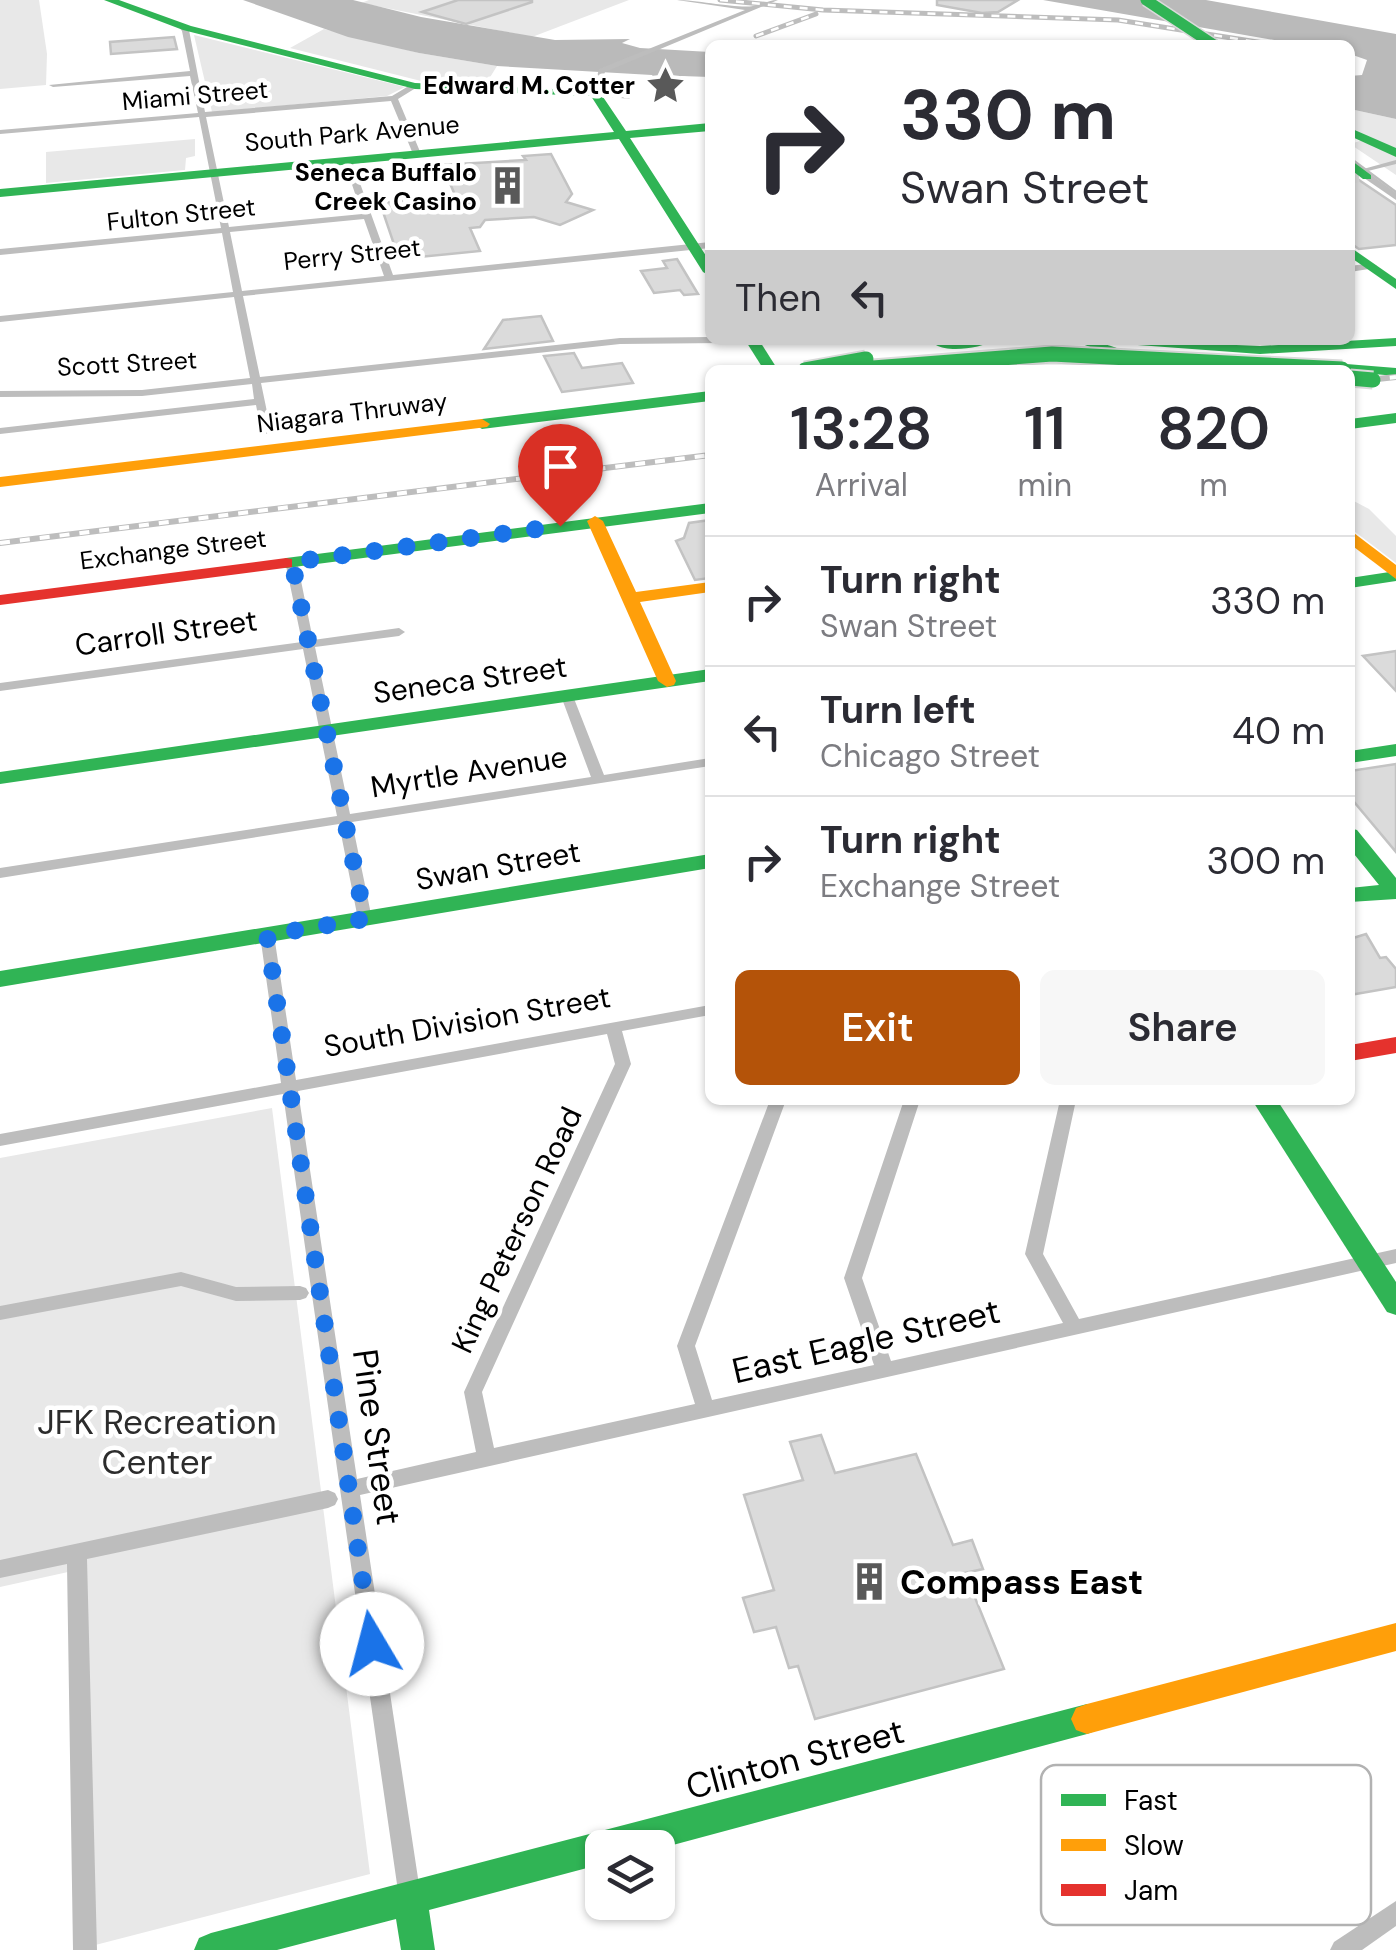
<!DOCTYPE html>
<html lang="en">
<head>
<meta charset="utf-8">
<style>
  :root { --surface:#fff; --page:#f7f7f7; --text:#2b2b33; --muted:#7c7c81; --line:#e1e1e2; --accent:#b45309 }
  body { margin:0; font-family:"DM Sans",sans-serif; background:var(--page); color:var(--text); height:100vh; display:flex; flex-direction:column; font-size:38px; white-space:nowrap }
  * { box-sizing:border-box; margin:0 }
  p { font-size:32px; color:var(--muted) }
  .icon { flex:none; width:55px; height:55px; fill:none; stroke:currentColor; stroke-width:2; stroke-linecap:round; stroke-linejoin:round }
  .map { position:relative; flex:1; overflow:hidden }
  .side { position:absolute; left:705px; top:365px; width:650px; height:740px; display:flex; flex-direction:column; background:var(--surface); border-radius:15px; box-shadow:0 2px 8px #0004 }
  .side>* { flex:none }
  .banner { position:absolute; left:705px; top:40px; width:650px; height:305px; border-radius:15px; box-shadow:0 2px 8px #0004; background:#fff; color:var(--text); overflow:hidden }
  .fabs { position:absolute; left:585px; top:1830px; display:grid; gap:20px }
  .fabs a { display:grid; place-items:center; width:90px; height:90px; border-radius:15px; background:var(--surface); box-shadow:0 2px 8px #0004; font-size:50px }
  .pin { position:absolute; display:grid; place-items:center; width:85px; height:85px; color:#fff; margin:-102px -42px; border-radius:50% 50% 50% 0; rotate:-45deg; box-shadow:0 0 10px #0007 }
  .pin .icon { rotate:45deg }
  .me { position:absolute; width:110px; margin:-55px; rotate:352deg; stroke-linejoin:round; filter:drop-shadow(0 0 8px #0008) }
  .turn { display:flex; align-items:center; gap:35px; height:210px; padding:0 30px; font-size:45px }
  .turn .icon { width:130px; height:130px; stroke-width:2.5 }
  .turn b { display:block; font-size:70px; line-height:85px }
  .then { display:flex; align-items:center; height:95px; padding:0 30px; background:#0003; gap:20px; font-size:38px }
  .eta { display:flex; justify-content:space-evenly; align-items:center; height:170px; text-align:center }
  .eta b { font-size:60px; font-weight:600; line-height:70px }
  .primary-button { display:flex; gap:20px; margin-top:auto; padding:20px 30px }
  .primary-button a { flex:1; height:115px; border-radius:15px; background:var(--accent); color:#fff; font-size:40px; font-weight:600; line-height:115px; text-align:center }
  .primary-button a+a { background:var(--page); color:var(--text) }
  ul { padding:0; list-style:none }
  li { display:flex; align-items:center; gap:30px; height:130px; padding:0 30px; border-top:2px solid var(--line) }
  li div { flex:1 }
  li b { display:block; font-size:38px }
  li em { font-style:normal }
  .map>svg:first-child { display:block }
  .green { fill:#e8e8e8 }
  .water { fill:#bababa }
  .building { fill:#dbdbdb; stroke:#c3c3c3; stroke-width:2.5 }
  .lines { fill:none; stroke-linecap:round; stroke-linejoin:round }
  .secondary-tunnel { stroke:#d9d9d9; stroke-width:11; stroke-dasharray:11 6; stroke-linecap:butt }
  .street { fill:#bdbdbd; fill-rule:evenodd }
  .fast { fill:#30b455; fill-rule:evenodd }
  .slow { fill:#ff9f0a; fill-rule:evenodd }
  .jam { fill:#e5322d; fill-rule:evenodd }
  .tram { stroke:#bdbdbd; stroke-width:2.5 }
  .rail-far1-casing { stroke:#bdbdbd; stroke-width:5 }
  .rail-casing { stroke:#bdbdbd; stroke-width:6 }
  .rail-far1 { stroke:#fff; stroke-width:2.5; stroke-dasharray:8; stroke-linecap:butt }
  .rail { stroke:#fff; stroke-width:4; stroke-dasharray:10; stroke-linecap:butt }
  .fast-bridge-far1-casing { stroke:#dbdbdb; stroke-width:14; stroke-linecap:butt }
  .fast-bridge-casing { stroke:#dbdbdb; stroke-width:19; stroke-linecap:butt }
  .fast-bridge-far1 { stroke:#30b455; stroke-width:11 }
  .fast-bridge { stroke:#30b455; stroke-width:15 }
  .route { stroke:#1a73e8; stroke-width:18; stroke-dasharray:0 32.4 }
  .labels { text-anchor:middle; stroke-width:9; stroke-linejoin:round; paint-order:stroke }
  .far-poi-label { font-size:25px; font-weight:bold; fill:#000; stroke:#fff; text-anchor:end }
  .far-street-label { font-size:25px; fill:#000; stroke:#fff }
  .street-label { font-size:30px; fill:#000; stroke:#fff }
  .near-street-label { font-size:35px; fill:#000; stroke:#fff }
  .near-park-label { font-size:35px; fill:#2c2c2c; stroke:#fff }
  .near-poi-label { font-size:35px; font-weight:bold; fill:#000; stroke:#fff; text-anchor:start }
  .key { fill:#fff; stroke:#b2b2b2; stroke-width:2.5 }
  .key-label { font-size:28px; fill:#000 }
</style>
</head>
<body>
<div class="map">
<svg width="1396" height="1950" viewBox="0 0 1396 1950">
  <rect width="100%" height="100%" fill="#fff"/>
  <!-- green -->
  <g class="green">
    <polygon points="0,0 39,0 47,54 46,85 0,89"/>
    <polygon points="369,0 629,0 532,37 361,3"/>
    <polygon points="324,29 419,53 497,66 484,87 433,84 290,48"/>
    <polygon points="194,35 405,87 387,96 212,112"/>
    <polygon points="1350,109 1396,119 1396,175 1350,144 1363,140 1350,131"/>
    <polygon points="195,139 195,156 186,158 185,170 46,183 46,152"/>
    <polygon points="1350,499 1369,509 1396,536 1396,563 1350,528"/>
    <polygon points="272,1108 370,1874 76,1950 68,1572 0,1587 0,1158"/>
  </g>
  <!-- water -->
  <g class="water">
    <polygon points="243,0 353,0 421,17 555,40 630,39 622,43 640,48 710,52 710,77 681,76 675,93 664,93 652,75 497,66 419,53 348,37"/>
    <polygon points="1043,0 1206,0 1396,34 1396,119 1350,109 1350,76 1362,75 1367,60 1350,54 1350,45 1303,45"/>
  </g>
  <!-- building -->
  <g class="building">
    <polygon points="458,0 532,0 532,2 466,24 422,12"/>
    <polygon points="937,0 1018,0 998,12 982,13 937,5"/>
    <polygon points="174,37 177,49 111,54 110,42"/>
    <polygon points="551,154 572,194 566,202 593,210 560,225 534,217 485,220 480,227 470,228 480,251 399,259 380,203 455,195 442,165 526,160 523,156"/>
    <polygon points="1350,174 1396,205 1396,245 1359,249 1350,243"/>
    <polygon points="677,259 698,294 684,295 680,290 654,293 641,271 667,268 663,261"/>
    <polygon points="541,316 553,341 484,349 503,320"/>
    <polygon points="574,353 582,368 622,363 633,383 562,392 544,356"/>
    <polygon points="710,520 710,578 695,580 676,541 684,538 689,523"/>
    <polygon points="1396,651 1396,691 1363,656"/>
    <polygon points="1396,764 1396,852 1350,797 1350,771"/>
    <polygon points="1366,934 1380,958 1386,957 1396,969 1396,987 1350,995 1350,939"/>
    <polygon points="821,1435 835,1473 916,1454 953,1545 972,1540 983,1569 965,1573 1004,1669 815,1719 798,1666 789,1668 776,1627 754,1632 743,1598 774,1590 744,1495 803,1480 790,1442"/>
  </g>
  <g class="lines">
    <!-- secondary-tunnel -->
    <polyline class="secondary-tunnel" points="1350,178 1359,177"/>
    <!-- street -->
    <g class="street">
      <path d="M677,0c20,0 63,9 76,6 10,-1 15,-6 25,-6l-173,72 -6,19 28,4 3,4 -38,-4 7,-26 146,-59z"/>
      <path d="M181,24l8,6 16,82 187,-16 20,-12 7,2 -21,13 23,55 -4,2 -4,-2 -22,-53 -185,16 23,110 133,-13 -18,-53 4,-2 4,2 41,114 317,-33v6l-467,48 17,81 360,-39 90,-1v3h18l-5,3 -103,1 -359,39 10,48 -5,3 -5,-3 -5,-26 -256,29v-6l254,-29 -2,-15 -110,12 -142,1v-6l142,-1 108,-12 -16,-81 -234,25v-6l233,-24 -11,-59 -222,22v-6l221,-21 -22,-111 -199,17v-4l198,-17 -8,-37 -137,11 -4,-2 141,-14 -8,-40 -4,-5zM364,219l20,57 -142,15 -12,-59z"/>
      <polygon points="1396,160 1396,164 1360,173 1356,171"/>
      <polygon points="1364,174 1370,174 1396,193 1396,200 1364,178"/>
      <polygon points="1372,263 1377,266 1375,268 1350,272 1350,266"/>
      <polygon points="291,558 297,561 313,640 399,628 405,632 399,636 315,647 350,814 591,777 561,696 567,692 573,696 604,775 710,758 710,766 352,822 372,919 365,924 358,919 339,824 0,878 0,868 337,816 303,649 0,691 0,683 302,642 285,561"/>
      <path d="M267,930l7,5 22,145 414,-75v10l-88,16 9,33 -149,328 12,56 201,-44 -18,-58 93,-246h16l-91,246 17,54 162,-35 -30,-87 60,-178h16l-58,178 29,83 172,-38 -38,-69 35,-154h16l-33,154 36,65 317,-70v14l-1036,232 61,403 -3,8 -8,3 -8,-3 -3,-8 -116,-804 -283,52v-12l281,-51 -21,-148zM607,1034l8,30 -151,328 12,60 -119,27 -59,-388z"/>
      <polygon points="181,1272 236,1287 300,1286 306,1288 309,1293 306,1298 300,1300 236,1301 181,1286 0,1320 0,1306"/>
      <polygon points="328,1490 335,1493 338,1499 335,1505 328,1508 87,1559 97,1950 73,1950 67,1564 0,1578 0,1560"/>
      <polygon points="1396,1901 1396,1926 1362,1950 1330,1950 1334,1942"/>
    </g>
    <!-- fast -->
    <g class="fast">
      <polygon points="104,0 119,0 191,26 415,83 599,91 626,131 710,123 710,131 630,138 710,262 710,276 703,272 619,139 0,197 0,189 614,132 591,96 415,89 183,30"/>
      <polygon points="1350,128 1396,148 1396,157 1350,136"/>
      <polygon points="1350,159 1371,173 1371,179 1363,179 1350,169"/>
      <polygon points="1350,247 1396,279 1396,289 1350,257"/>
      <polygon points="1396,338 1396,346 1260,354 1124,344 1117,340 1260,346"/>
      <polygon points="745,340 759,340 778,370 764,370"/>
      <path d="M949,340h46c-13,8 -46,13 -59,5z"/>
      <path d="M1071,340c31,0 60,10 83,30h-18l-32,-18z"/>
      <polygon points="1334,363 1396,368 1396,376 1329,370 1329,364"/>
      <polygon points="710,391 710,401 482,429 474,424 482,419"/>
      <polygon points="1396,413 1396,423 1350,429 1350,419"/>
      <polygon points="710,503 710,513 286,568 277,563 286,558"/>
      <polygon points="1396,571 1396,581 1350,588 1350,578"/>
      <polygon points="710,669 710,681 0,784 0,772"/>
      <polygon points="1396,744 1396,756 1350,763 1350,751"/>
      <polygon points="1350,828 1357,830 1396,878 1396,899 1350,902 1350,888 1379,885 1350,849"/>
      <polygon points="710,854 710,868 0,987 0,971"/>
      <polygon points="1252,1100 1277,1100 1396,1282 1396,1315 1387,1312"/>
      <polygon points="1087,1704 1098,1708 1103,1719 1098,1730 1087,1734 658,1849 602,1848 602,1864 429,1910 435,1950 401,1950 396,1919 277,1950 194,1950 199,1938 211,1933"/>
    </g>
    <!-- slow -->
    <g class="slow">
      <polygon points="482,419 490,424 487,427 0,487 0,477"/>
      <polygon points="595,516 603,521 636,592 710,582 710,592 640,602 676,681 674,685 667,687 658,681 587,521"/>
      <polygon points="1350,530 1396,565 1396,579 1350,544"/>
      <polygon points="1396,1623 1396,1651 1087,1734 1076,1730 1071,1719 1076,1708 1087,1704"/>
    </g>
    <!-- jam -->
    <g class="jam">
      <polygon points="286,558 292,559 292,567 0,605 0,595"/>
      <polygon points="1396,1037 1396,1053 1350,1061 1350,1045"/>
    </g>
    <!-- tram -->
    <polyline class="tram" points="1350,158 1396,192"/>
    <defs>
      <g id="rail-far1">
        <polyline points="720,0 823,10 1118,20 1276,45"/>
        <polyline points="756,36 816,14"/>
      </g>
      <g id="rail">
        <polyline points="1350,382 1396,377"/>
        <polyline points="0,543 710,455"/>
      </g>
    </defs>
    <!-- rail-far1 casing -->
    <use href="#rail-far1" class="rail-far1-casing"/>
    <!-- rail casing -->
    <use href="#rail" class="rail-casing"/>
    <!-- rail-far1 -->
    <use href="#rail-far1" class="rail-far1"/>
    <!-- rail -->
    <use href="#rail" class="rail"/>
    <defs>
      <polyline id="fast-bridge-far1" points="1146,0 1214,45"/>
      <g id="fast-bridge">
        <polyline points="805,370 866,359"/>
        <polyline points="847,370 1052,354 1342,369"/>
        <polyline points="1350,378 1373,380"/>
      </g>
    </defs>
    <!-- fast-bridge-far1 casing -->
    <use href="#fast-bridge-far1" class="fast-bridge-far1-casing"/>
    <!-- fast-bridge casing -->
    <use href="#fast-bridge" class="fast-bridge-casing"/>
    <!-- fast-bridge-far1 -->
    <use href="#fast-bridge-far1" class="fast-bridge-far1"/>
    <!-- fast-bridge -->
    <use href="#fast-bridge" class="fast-bridge"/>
  </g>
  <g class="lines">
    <!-- route -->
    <polyline class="route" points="372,1644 267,935 365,919 292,562 560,526"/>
  </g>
  <!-- icons -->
  <defs>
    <symbol id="sight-bare" viewBox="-9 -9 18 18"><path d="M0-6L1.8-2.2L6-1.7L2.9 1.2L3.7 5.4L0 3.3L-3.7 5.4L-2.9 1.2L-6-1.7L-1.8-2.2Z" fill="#595959" stroke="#fff" stroke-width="2.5" paint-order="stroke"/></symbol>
    <symbol id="building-bare" viewBox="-9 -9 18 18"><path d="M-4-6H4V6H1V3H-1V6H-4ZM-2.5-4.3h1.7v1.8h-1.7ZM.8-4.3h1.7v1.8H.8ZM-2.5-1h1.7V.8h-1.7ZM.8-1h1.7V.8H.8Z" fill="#595959" stroke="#fff" stroke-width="2.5" paint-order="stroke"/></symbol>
  </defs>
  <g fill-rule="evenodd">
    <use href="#sight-bare" x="638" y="58" width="55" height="55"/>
    <use href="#building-bare" x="480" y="158" width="55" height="55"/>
    <use href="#building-bare" x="842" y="1554" width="55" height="55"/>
  </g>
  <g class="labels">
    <!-- far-poi labels -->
    <g class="far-poi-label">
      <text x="635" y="94">Edward M. Cotter</text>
      <text x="477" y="181">Seneca Buffalo<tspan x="477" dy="29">Creek Casino</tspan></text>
    </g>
    <!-- far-street labels -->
    <g class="far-street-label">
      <text transform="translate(195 95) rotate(-5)" y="9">Miami Street</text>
      <text transform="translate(352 133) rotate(-5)" y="9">South Park Avenue</text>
      <text transform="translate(181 214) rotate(-6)" y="9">Fulton Street</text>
      <text transform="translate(352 254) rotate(-6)" y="9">Perry Street</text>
      <text transform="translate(127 363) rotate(-3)" y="9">Scott Street</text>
      <text transform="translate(352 412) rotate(-7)" y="9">Niagara Thruway</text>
      <text transform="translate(173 549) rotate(-7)" y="9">Exchange Street</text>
    </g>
    <!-- street labels -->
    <g class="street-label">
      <text transform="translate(166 633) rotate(-8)" y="10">Carroll Street</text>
      <text transform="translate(470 680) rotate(-8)" y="10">Seneca Street</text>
      <text transform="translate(469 772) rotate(-9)" y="10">Myrtle Avenue</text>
      <text transform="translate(498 866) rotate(-10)" y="10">Swan Street</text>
      <text transform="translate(467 1022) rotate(-10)" y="10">South Division Street</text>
      <text transform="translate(517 1230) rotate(-65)" y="10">King Peterson Road</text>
    </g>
    <!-- near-street labels -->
    <g class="near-street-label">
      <text transform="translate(866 1341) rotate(-13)" y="12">East Eagle Street</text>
      <text transform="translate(377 1437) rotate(82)" y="12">Pine Street</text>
      <text transform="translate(795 1759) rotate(-15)" y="12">Clinton Street</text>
    </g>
    <!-- near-park labels -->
    <g class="near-park-label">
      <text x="157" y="1434">JFK Recreation<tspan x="157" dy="40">Center</tspan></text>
    </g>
    <!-- near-poi labels -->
    <g class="near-poi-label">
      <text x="900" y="1594">Compass East</text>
    </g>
  </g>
  <!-- legend -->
  <rect x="1041" y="1765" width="330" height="160" rx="15" class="key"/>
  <rect x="1061" y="1794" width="45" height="12" fill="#30b455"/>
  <rect x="1061" y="1839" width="45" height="12" fill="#ff9f0a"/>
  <rect x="1061" y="1884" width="45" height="12" fill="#e5322d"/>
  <g class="key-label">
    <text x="1124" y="1810">Fast</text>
    <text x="1124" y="1855">Slow</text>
    <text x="1124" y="1900">Jam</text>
  </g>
</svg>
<div class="fabs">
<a><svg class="icon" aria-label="layers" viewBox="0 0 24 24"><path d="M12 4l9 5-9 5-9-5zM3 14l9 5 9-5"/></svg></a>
</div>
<div class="pin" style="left:560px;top:526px;background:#d93025"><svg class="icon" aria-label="arrive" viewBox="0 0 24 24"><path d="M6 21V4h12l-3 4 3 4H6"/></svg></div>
<svg class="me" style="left:372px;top:1644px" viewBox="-20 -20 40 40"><circle r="19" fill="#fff"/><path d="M0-13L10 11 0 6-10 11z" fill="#1a73e8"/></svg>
<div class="banner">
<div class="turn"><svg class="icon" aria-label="right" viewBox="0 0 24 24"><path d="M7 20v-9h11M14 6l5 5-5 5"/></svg><div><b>330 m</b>Swan Street</div></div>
<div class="then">Then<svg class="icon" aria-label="left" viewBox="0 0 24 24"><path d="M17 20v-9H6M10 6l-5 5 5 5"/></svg></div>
</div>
<section class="side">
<div class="eta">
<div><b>13:28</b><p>Arrival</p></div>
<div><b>11</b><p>min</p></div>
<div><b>820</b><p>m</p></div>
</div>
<ul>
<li><svg class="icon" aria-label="right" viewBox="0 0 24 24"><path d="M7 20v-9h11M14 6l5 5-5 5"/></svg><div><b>Turn right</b><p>Swan Street</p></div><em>330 m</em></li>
<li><svg class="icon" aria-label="left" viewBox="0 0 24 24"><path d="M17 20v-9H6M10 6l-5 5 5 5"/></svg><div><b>Turn left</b><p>Chicago Street</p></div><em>40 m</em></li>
<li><svg class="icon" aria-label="right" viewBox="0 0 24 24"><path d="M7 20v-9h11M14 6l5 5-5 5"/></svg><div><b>Turn right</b><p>Exchange Street</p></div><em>300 m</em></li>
</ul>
<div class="primary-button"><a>Exit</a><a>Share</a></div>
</section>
</div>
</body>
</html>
